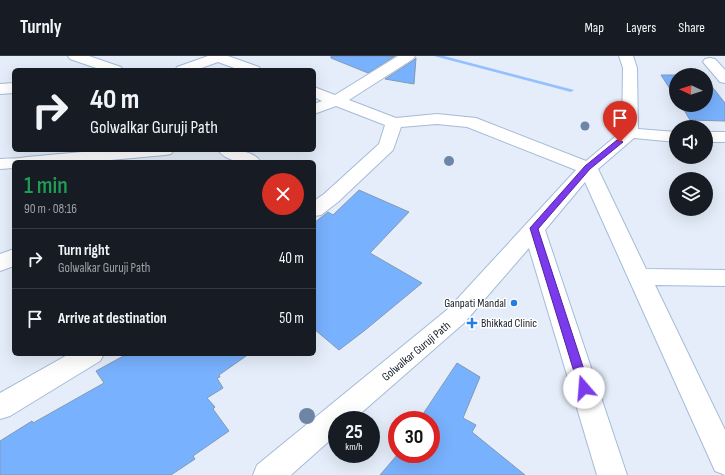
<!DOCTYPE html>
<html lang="en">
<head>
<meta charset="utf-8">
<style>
  :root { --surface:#171b24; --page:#242831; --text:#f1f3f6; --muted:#9ea1a6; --line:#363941 }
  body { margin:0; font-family:"Sofia Sans Condensed",sans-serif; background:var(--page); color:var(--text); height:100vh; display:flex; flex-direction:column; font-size:15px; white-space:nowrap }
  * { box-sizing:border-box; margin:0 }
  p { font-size:13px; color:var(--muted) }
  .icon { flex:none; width:22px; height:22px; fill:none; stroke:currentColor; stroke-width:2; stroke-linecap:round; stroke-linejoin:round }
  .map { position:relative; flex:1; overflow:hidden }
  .side { position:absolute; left:12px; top:104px; width:304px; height:196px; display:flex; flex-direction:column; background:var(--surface); border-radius:6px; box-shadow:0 4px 16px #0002 }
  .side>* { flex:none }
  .hud { position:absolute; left:12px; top:12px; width:304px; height:84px; border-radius:6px; box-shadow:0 4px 16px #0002; background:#171b24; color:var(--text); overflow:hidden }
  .needle { width:26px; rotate:274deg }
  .controls { position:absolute; left:669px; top:12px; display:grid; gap:8px }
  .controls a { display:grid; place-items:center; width:44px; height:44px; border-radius:50%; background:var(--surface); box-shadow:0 4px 16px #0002; font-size:20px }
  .speed { position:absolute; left:328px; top:355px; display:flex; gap:8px; font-size:20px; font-weight:700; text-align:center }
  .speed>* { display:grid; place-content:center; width:52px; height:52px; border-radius:50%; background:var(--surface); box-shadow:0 4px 16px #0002; line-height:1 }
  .speed small { font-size:10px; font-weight:400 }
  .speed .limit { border:6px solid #d22; background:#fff; color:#111 }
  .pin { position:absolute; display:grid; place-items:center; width:34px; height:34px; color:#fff; margin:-41px -17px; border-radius:50% 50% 50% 0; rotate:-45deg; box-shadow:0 0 4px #0007 }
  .pin .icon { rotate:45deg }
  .me { position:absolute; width:44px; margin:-22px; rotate:342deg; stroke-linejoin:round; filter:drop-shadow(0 0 3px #0008) }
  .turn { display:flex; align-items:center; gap:14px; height:84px; padding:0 12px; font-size:18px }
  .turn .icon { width:52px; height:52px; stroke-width:2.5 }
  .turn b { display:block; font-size:28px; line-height:34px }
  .round { display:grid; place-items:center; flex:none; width:42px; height:42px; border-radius:21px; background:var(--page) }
  .overview { display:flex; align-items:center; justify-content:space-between; height:68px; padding:0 12px }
  h1 { font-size:24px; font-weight:600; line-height:30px; color:#1e9e55 }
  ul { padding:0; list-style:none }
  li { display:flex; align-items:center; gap:12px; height:60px; padding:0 12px; border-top:1px solid var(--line) }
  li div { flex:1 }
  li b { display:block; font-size:15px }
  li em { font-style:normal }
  header { display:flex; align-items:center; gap:24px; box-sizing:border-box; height:56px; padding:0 20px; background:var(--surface); border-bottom:1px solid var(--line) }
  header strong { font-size:19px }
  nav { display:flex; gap:22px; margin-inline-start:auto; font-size:14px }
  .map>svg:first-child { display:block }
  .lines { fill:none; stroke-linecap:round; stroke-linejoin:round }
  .stream { fill:#93c1ff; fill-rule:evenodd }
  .building { fill:#78b1fd; stroke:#8499b6 }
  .minor-casing { stroke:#a5bbd8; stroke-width:2 }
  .minor { fill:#fff; fill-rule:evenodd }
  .tree { fill:#6d86a5 }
  .route { fill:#7c3aed; stroke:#51269a }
  .poi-dot { fill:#247ce6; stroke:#fff; stroke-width:1.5 }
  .labels { text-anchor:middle; stroke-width:3; stroke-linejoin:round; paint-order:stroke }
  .poi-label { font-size:12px; fill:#161e29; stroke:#fff; text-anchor:end }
  .street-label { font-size:12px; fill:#161e29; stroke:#fff }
</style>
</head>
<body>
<header>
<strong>Turnly</strong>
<nav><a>Map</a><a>Layers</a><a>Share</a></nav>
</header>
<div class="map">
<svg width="725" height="419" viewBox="0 0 725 419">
  <rect width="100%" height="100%" fill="#e4edf9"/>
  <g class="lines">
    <!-- stream -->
    <polygon class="stream" points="434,0 444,0 574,34 571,36"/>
  </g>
  <!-- building -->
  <g class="building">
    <polygon points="331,0 395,0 368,17 331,2"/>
    <polygon points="416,2 414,28 385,23 414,4"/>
    <polygon points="661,19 676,19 676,42"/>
    <polygon points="706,23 725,47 725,65 690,64 681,49 706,49"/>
    <polygon points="359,134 409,156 370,197 422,227 364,275 339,294 314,273 314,167 328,156 333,159"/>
    <polygon points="127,298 249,298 219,319 220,321 217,322 223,332 207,342 215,351 213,353 229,375 193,400 195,403 171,419 0,419 0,385 32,365 33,367 104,327 96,315"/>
    <polygon points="457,307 480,321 463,362 476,369 472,376 525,419 380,419 398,398 431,398 431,364 419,364"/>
  </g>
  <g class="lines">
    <defs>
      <g id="minor">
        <polygon points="68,0 89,0 121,11 123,14 102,14 70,3"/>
        <polygon points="208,0 228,0 259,11 261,14 240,14 218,6 196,14 175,14 177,11"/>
        <polygon points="398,0 415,0 413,3 349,44 396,62 437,58 476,62 586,105 622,75 623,12 619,0 633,0 637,12 638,73 676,76 676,86 634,82 598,113 646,213 725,214 725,230 655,229 725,374 725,419 715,415 585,126 545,174 627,419 597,419 529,192 464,267 353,364 337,364 337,378 291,419 253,419 257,409 448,253 576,114 467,71 437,68 401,71 393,94 338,146 321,159 314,160 314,145 324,138 379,88 385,69 336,50 314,58 314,48 322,45 314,41 314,31 335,39"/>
        <polygon points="710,2 715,3 725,14 725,27 720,26 703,6 705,3"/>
        <polygon points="14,27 14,37 0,38 0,28"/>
        <rect x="706" y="76" width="19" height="10"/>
        <path d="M104,94h70l-3,4 -6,1 -76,7h-75v6l-14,1v-10c10,-1 18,0 27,-2z"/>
        <path d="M218,94c15,0 34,-1 43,12 -14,0 -33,2 -43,-12z"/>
        <polygon points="14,193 14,210 0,215 0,198"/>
        <polygon points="69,298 104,298 100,305 10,360 0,363 0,337"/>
      </g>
    </defs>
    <!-- minor casing -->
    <use href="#minor" class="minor-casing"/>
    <!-- minor -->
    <use href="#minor" class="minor"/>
  </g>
  <!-- trees -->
  <g class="tree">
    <circle cx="585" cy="70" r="4.5"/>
    <circle cx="449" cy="105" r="5"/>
    <circle cx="307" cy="360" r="8"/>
  </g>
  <!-- route -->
  <polygon class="route" points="617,84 620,84 623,86 590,113 538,173 590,332 588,335 584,337 581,335 579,332 530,172 585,110"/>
  <!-- markers -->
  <g class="poi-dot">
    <circle cx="514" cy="247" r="4"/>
    <path d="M470 261h4v4h4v4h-4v4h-4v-4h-4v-4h4z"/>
  </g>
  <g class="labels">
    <!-- poi labels -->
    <g class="poi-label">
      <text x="506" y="251">Ganpati Mandal</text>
      <text x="481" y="271" text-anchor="start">Bhikkad Clinic</text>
    </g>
    <!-- street labels -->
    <g class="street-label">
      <text transform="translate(416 295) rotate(-40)" y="4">Golwalkar Guruji Path</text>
    </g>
  </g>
</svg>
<div class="controls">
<a><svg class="needle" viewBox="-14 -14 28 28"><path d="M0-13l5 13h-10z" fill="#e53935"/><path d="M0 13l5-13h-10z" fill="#9ea1a6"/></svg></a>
<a><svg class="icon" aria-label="sound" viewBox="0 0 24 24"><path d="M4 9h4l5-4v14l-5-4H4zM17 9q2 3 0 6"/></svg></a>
<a><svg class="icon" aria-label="layers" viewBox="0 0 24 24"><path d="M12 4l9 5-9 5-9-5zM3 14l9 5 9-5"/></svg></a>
</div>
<div class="speed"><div>25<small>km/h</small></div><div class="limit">30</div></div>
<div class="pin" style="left:620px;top:86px;background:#d93025"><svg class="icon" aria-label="arrive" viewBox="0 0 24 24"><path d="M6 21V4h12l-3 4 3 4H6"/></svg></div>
<svg class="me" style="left:584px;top:332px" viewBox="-20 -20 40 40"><circle r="19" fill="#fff"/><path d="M0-13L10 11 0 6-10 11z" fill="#7c3aed"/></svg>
<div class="hud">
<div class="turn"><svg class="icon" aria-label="right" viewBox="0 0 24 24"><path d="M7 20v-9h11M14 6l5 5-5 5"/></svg><div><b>40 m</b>Golwalkar Guruji Path</div></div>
</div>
<section class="side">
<div class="overview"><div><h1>1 min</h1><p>90 m · 08:16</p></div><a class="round" style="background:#d93025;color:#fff"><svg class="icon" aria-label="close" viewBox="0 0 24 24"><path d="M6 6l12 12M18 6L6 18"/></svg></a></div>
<ul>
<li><svg class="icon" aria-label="right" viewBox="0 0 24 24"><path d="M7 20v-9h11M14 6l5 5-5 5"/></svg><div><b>Turn right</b><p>Golwalkar Guruji Path</p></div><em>40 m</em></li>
<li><svg class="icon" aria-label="arrive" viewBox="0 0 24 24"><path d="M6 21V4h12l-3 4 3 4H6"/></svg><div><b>Arrive at destination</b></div><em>50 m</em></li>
</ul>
</section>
</div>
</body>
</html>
